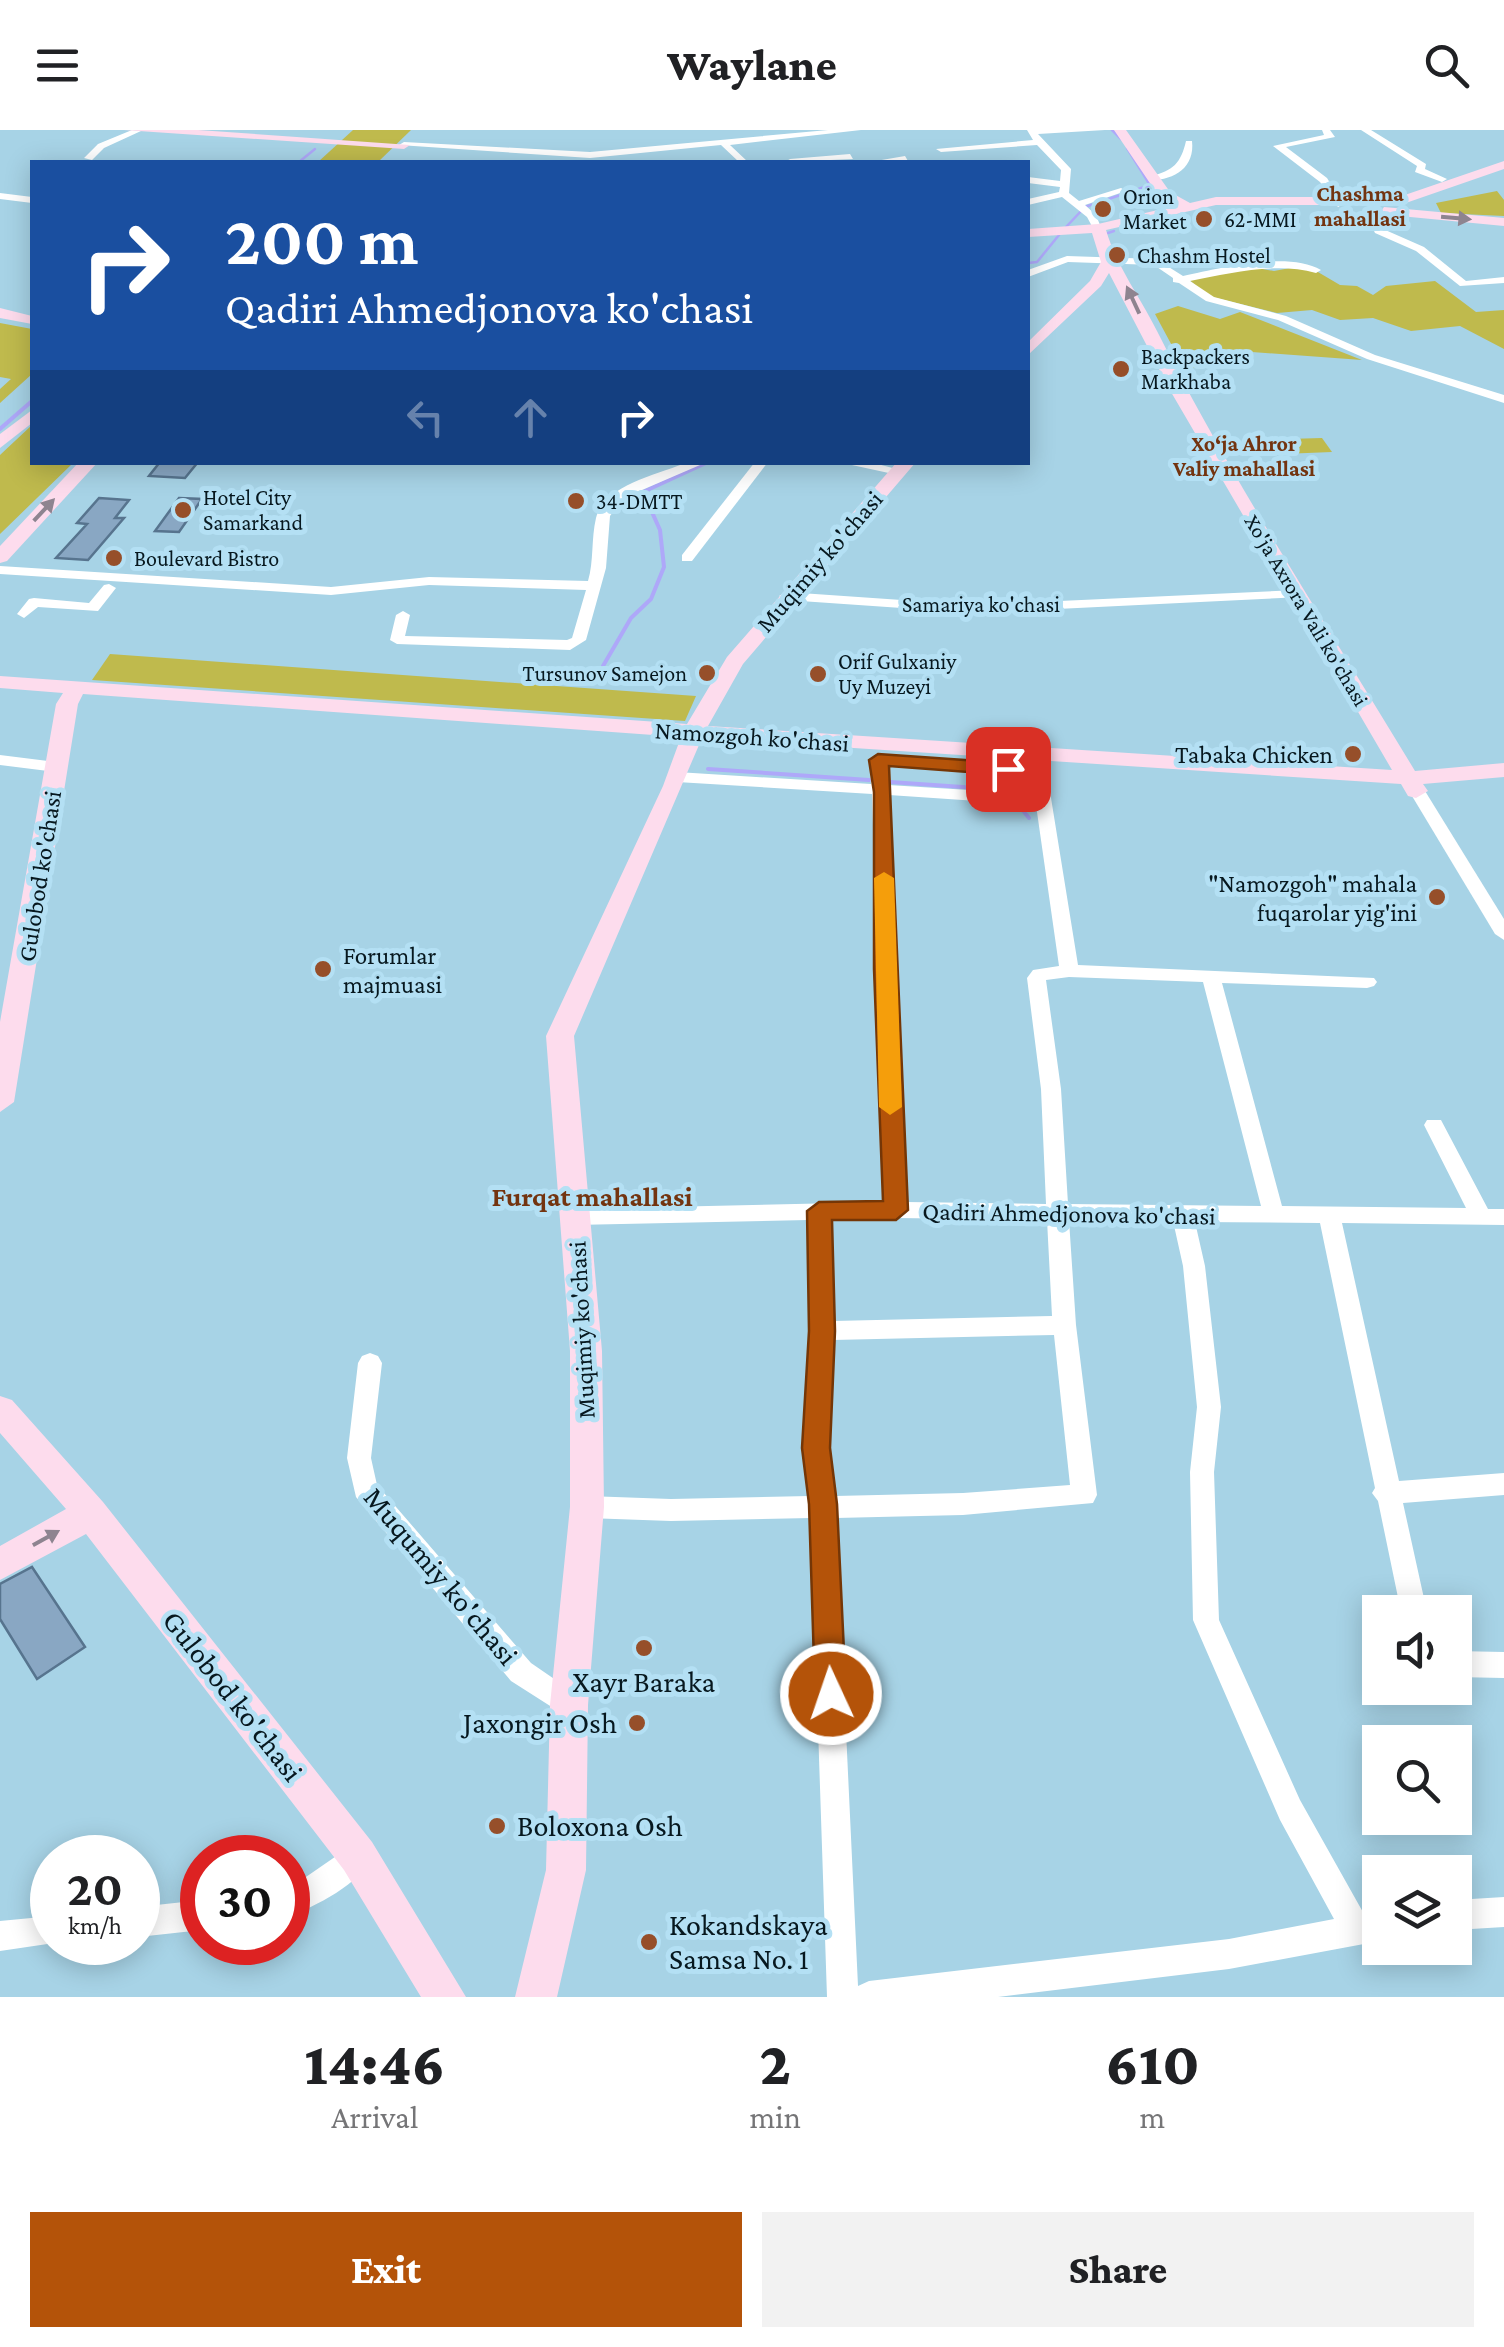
<!DOCTYPE html>
<html lang="en">
<head>
<meta charset="utf-8">
<style>
  :root { --surface:#fff; --page:#f2f2f2; --text:#202124; --muted:#757577; --accent:#b45309 }
  body { margin:0; font-family:"Crimson Pro",serif; background:var(--page); color:var(--text); height:100vh; display:flex; flex-direction:column; font-size:38px; white-space:nowrap }
  * { box-sizing:border-box; margin:0 }
  p { font-size:32px; color:var(--muted) }
  .icon { flex:none; width:55px; height:55px; fill:none; stroke:currentColor; stroke-width:2; stroke-linecap:round; stroke-linejoin:round }
  .map { position:relative; height:1867px; overflow:hidden }
  .panel { display:flex; flex-direction:column; background:var(--surface); flex:1 }
  .panel>* { flex:none }
  .hud { position:absolute; left:30px; top:30px; width:1000px; height:305px; border-radius:0px; box-shadow:0 5px 25px #0003; background:#1a4fa0; color:#fff; overflow:hidden }
  .tools { position:absolute; left:1362px; top:1465px; display:grid; gap:20px }
  .tools a { display:grid; place-items:center; width:110px; height:110px; border-radius:0px; background:var(--surface); box-shadow:0 5px 25px #0003; font-size:50px }
  .speed { position:absolute; left:30px; top:1705px; display:flex; gap:20px; font-size:50px; font-weight:700; text-align:center }
  .speed>* { display:grid; place-content:center; width:130px; height:130px; border-radius:50%; background:var(--surface); box-shadow:0 5px 25px #0003; line-height:1 }
  .speed small { font-size:25px; font-weight:400 }
  .speed .limit { border:15px solid #d22; background:#fff; color:#111 }
  .pin { position:absolute; display:grid; place-items:center; width:85px; height:85px; color:#fff; margin:-42px; border-radius:20px; box-shadow:0 5px 15px #0006 }
  .me { position:absolute; width:110px; margin:-55px; rotate:357deg; stroke-linejoin:round; filter:drop-shadow(0 0 8px #0008) }
  .turn { display:flex; align-items:center; gap:35px; height:210px; padding:0 30px; font-size:45px }
  .turn .icon { width:130px; height:130px; stroke-width:2.5 }
  .turn b { display:block; font-size:70px; line-height:85px }
  .lanes { display:flex; align-items:center; height:95px; padding:0 30px; background:#0003; justify-content:center; gap:50px; direction:ltr }
  .lanes .off { opacity:.35 }
  .eta { display:flex; justify-content:space-evenly; align-items:center; height:170px; text-align:center }
  .eta b { font-size:60px; font-weight:800; line-height:70px }
  .action { display:flex; gap:20px; margin-top:auto; padding:20px 30px }
  .action a { flex:1; height:115px; border-radius:0px; background:var(--accent); color:#fff; font-size:40px; font-weight:800; line-height:115px; text-align:center }
  .action a+a { background:var(--page); color:var(--text) }
  header { display:flex; justify-content:space-between; align-items:center; height:130px; padding:0 30px; background:var(--surface); font-size:45px; font-weight:800 }
  .map>svg:first-child { display:block }
  .green { fill:#bfba4d }
  .lines { fill:none; stroke-linecap:round; stroke-linejoin:round }
  .stream-far1 { stroke:#aea8f9; stroke-width:2.5 }
  .stream { stroke:#aea8f9; stroke-width:4 }
  .building { fill:#89a7c3; stroke:#57748e; stroke-width:2.5 }
  .minor { fill:#fff; fill-rule:evenodd }
  .major { fill:#fddced; fill-rule:evenodd }
  .oneway { fill:#8e8490 }
  .route { fill:#b45309; stroke:#753606; stroke-width:2.5 }
  .slow { fill:#f59e0b }
  .poi-dot { fill:#964f2a; stroke:#b4e0f4; stroke-width:4 }
  .labels { text-anchor:middle; stroke-width:10; stroke-linejoin:round; paint-order:stroke }
  .far-neighbourhood-label { font-size:22px; font-weight:bold; fill:#733410; stroke:#b4e0f4 }
  .far-poi-label { font-size:22px; fill:#07181f; stroke:#b4e0f4; text-anchor:start }
  .far-street-label { font-size:22px; fill:#07181f; stroke:#b4e0f4 }
  .street-label { font-size:25px; fill:#07181f; stroke:#b4e0f4 }
  .poi-label { font-size:25px; fill:#07181f; stroke:#b4e0f4; text-anchor:end }
  .neighbourhood-label { font-size:28px; font-weight:bold; fill:#733410; stroke:#b4e0f4 }
  .near-street-label { font-size:30px; fill:#07181f; stroke:#b4e0f4 }
  .near-poi-label { font-size:30px; fill:#07181f; stroke:#b4e0f4; text-anchor:start }
</style>
</head>
<body>
<header><svg class="icon" aria-label="menu" viewBox="0 0 24 24"><path d="M4 6h16M4 12h16M4 18h16"/></svg>Waylane<svg class="icon" aria-label="search" viewBox="0 0 24 24"><circle cx="10" cy="10" r="6"/><path d="M15 15l6 6"/></svg></header>
<div class="map">
<svg width="1504" height="1867" viewBox="0 0 1504 1867">
  <rect width="100%" height="100%" fill="#a7d3e6"/>
  <!-- green -->
  <g class="green">
    <polygon points="353,0 411,0 378,32 318,32"/>
    <polygon points="1497,61 1504,70 1504,86 1441,83 1436,73"/>
    <polygon points="1306,135 1340,155 1357,156 1373,165 1386,156 1435,151 1476,182 1504,180 1504,219 1460,196 1411,201 1373,188 1340,190 1312,180 1277,183 1208,166 1187,148 1246,136 1274,141"/>
    <polygon points="1178,176 1220,189 1240,182 1362,230 1225,220 1220,238 1184,238 1155,184"/>
    <polygon points="0,193 32,199 32,244 0,273 0,259 11,249 0,247"/>
    <polygon points="32,295 32,332 73,333 0,404 0,325"/>
    <polygon points="1322,308 1332,322 1256,325 1247,310"/>
    <polygon points="110,524 696,566 685,591 92,550"/>
  </g>
  <g class="lines">
    <!-- stream-far1 -->
    <g class="stream-far1">
      <polyline points="1112,0 1121,9"/>
      <polyline points="299,32 315,19"/>
      <polyline points="1065,98 1085,77 1150,55 1127,18"/>
      <polyline points="1108,103 1114,101"/>
      <polyline points="1028,133 1037,132 1059,105"/>
    </g>
    <!-- stream -->
    <g class="stream">
      <polyline points="0,299 32,271"/>
      <polyline points="603,536 631,488 651,469 664,437 660,400 643,362 708,332"/>
      <polyline points="708,639 869,650"/>
      <polyline points="890,652 1006,660 1029,688"/>
    </g>
  </g>
  <!-- building -->
  <g class="building">
    <polygon points="160,332 198,332 185,348 149,346"/>
    <polygon points="99,368 129,370 115,388 124,388 88,430 56,428 87,394 77,393"/>
    <polygon points="179,368 202,369 179,402 155,401"/>
    <polygon points="32,1437 85,1517 37,1549 0,1489 0,1454"/>
  </g>
  <g class="lines">
    <!-- minor -->
    <g class="minor">
      <polygon points="132,0 141,1 104,18 92,30 84,28 98,14"/>
      <polygon points="828,0 861,0 730,15 748,32 739,32 721,15 590,28 399,15 404,12 590,22"/>
      <polygon points="1027,0 1105,0 1038,4 1071,39 1069,63 1079,71 1121,58 1126,61 1085,75 1096,85 1102,100 1094,100 1087,87 1062,67 1028,75 1028,69 1059,62 1060,57 1028,53 1028,47 1060,51 1061,40 1037,15 941,22 936,19 1033,10"/>
      <polygon points="1322,0 1330,0 1335,7 1286,17 1327,48 1343,74 1338,77 1320,52 1273,16 1324,5"/>
      <polygon points="1361,0 1371,0 1426,34 1425,39 1447,49 1442,52 1415,42 1417,36"/>
      <path d="M1186,11h6c3,26 -17,39 -41,39v-4c22,-5 30,-13 35,-35z"/>
      <polygon points="850,24 853,29 785,32 790,29"/>
      <polygon points="905,26 908,31 870,32"/>
      <polygon points="0,63 32,67 32,73 0,69"/>
      <polygon points="1373,78 1381,80 1379,90 1383,99 1424,117 1466,151 1504,147 1504,153 1460,156 1416,121 1375,103 1369,90"/>
      <path d="M1067,126l89,3 27,17c37,-8 105,-25 138,-6l-5,3c-40,-11 -86,0 -126,8l24,16 72,19 89,39 129,40v8l-137,-44 -89,-39 -72,-19 -27,-18 -6,-1v-4l-19,-13 -86,-3 -40,15v-7z"/>
      <path d="M688,332h19l-72,31 -17,12 -8,11 -4,52 -20,72 -16,10 -173,-6 -7,-4 6,-25 7,-4 7,4 -5,21 162,4 5,-2 14,-48 -157,-5 -98,10 -331,-21v-8l331,21 98,-10 159,4c6,-20 3,-42 8,-63 9,-34 64,-44 92,-56z"/>
      <polygon points="755,332 768,332 692,431 682,431 682,425"/>
      <polygon points="838,332 870,332 904,341 898,345"/>
      <polygon points="109,454 116,458 98,481 38,477 24,488 17,484 29,469 34,468 89,473 104,455"/>
      <polygon points="1298,460 1305,464 1303,467 974,483 786,470 779,466 786,462 974,475"/>
      <path d="M878,624l8,5 2,26 147,9 -3,-23 8,-5 6,1 32,198 296,13 3,4 -3,4 -7,2 -145,-5 60,223 184,2 -42,-83 3,-5h14l47,89h16v16l-162,-2 57,258 105,-8v22l-101,8 24,109h-26l-23,-111 -6,-8 3,-5 -55,-265 -125,-1 10,44 16,141 -7,65 5,148 81,180 64,114 16,-3v30l-151,28 -231,28h-171l-16,-479 -140,3 -84,-3 -9,-3 -4,-8 4,-8 9,-3 84,3 138,-3 -5,-49 6,-116 -2,-111 -234,5 -8,-2 -3,-6 3,-6 8,-2 311,-7 -13,-408 -195,-12 -8,-5 8,-5 194,12 -1,-25zM889,665l147,10 23,161 -26,4 -6,8 14,111 5,115 -140,-2zM1069,847l134,5 58,224 -193,-2 -7,-115 -15,-109zM896,1088l151,2 5,96 -219,5 -3,-101zM1069,1090l104,1 10,45 14,141 -7,65 3,148 87,200 54,99 -105,20 -360,42 -11,5 -22,-468 127,-3 130,-12 4,-8 -21,-170zM1054,1205l16,150 -107,8 -128,3 -7,-49 5,-107z"/>
      <polygon points="0,625 56,632 64,637 56,642 0,635"/>
      <polygon points="1417,656 1425,661 1504,789 1504,810 1495,804 1409,661"/>
      <polygon points="370,1223 378,1226 382,1233 371,1328 377,1355 531,1533 579,1566 583,1575 579,1584 569,1588 511,1551 356,1367 347,1328 358,1233 362,1226"/>
      <polygon points="1455,1521 1504,1522 1504,1548 1455,1547"/>
      <path d="M358,1711l10,5 5,10c-11,27 -59,51 -85,61v-30l15,-8z"/>
      <polygon points="1504,1767 1504,1797 1455,1800 1455,1770"/>
      <polygon points="202,1770 202,1800 138,1807 138,1777"/>
      <polygon points="52,1786 52,1812 61,1812 0,1821 0,1791"/>
    </g>
    <!-- major -->
    <g class="major">
      <polygon points="124,0 198,0 410,15 404,19"/>
      <path d="M1114,0h12l44,62 20,11 26,-6h183l105,-36v8l-104,36h-184l-110,25c11,37 34,67 51,101 76,152 171,295 258,440l89,-8v14l-81,7 5,7 -12,7 -8,-2 -7,-12 -699,-46 -128,298 28,315 2,156 -16,198 -2,165 -29,127h-42l31,-127 4,-165 20,-198v-156l-24,-315 117,-250 18,-49 -598,-43 -5,10 -64,398 -14,10v-90l56,-318 7,-11 -63,-5v-12l687,48 40,-67 170,-195h19l-173,202 -35,62 684,44 -221,-378 -62,-119 -8,13 -73,69v-13l62,-61 11,-19 -9,-29 -64,4v-8l70,-5 77,-18 -15,-8z"/>
      <polygon points="1384,77 1504,88 1504,96 1379,84"/>
      <polygon points="0,178 32,186 32,194 0,188"/>
      <polygon points="32,280 32,293 0,318 0,304"/>
      <polygon points="79,332 98,332 7,431 0,433 0,416"/>
      <polygon points="0,1266 12,1270 103,1372 372,1712 466,1867 421,1867 344,1740 86,1404 0,1450 0,1416 66,1379 0,1303"/>
    </g>
  </g>
  <!-- one-way arrows -->
  <defs><path id="oneway-solid" d="M-6-.8H1V-3.2L6.5 0L1 3.2V.8H-6Z" transform="scale(2.5)"/></defs>
  <g class="oneway">
    <use href="#oneway-solid" transform="translate(1456 88) rotate(5)"/>
    <use href="#oneway-solid" transform="translate(1133 170) rotate(-115)"/>
    <use href="#oneway-solid" transform="translate(44 380) rotate(-47)"/>
    <use href="#oneway-solid" transform="translate(46 1408) rotate(-29)"/>
  </g>
  <!-- route -->
  <polygon class="route" points="878,624 1008,633 1017,639 1008,645 889,636 908,1080 896,1090 832,1090 835,1201 830,1318 837,1374 846,1564 842,1574 831,1578 820,1574 815,1564 809,1374 802,1318 809,1201 807,1081 819,1072 883,1071 874,839 874,662 869,630"/>
  <!-- slow -->
  <polygon class="slow" points="884,742 894,748 902,977 890,985 879,977 874,748"/>
  <!-- markers -->
  <g class="poi-dot">
    <circle cx="1103" cy="79" r="10"/>
    <circle cx="1204" cy="89" r="10"/>
    <circle cx="1117" cy="125" r="10"/>
    <circle cx="1121" cy="239" r="10"/>
    <circle cx="576" cy="371" r="10"/>
    <circle cx="183" cy="380" r="10"/>
    <circle cx="114" cy="428" r="10"/>
    <circle cx="707" cy="543" r="10"/>
    <circle cx="818" cy="544" r="10"/>
    <circle cx="1353" cy="624" r="10"/>
    <circle cx="1437" cy="767" r="10"/>
    <circle cx="323" cy="839" r="10"/>
    <circle cx="644" cy="1518" r="10"/>
    <circle cx="637" cy="1593" r="10"/>
    <circle cx="497" cy="1696" r="10"/>
    <circle cx="649" cy="1812" r="10"/>
  </g>
  <g class="labels">
    <!-- far-neighbourhood labels -->
    <g class="far-neighbourhood-label">
      <text x="1360" y="71">Chashma<tspan x="1360" dy="25">mahallasi</tspan></text>
      <text x="1244" y="321">Xo‘ja Ahror<tspan x="1244" dy="25">Valiy mahallasi</tspan></text>
    </g>
    <!-- far-poi labels -->
    <g class="far-poi-label">
      <text x="1123" y="74">Orion<tspan x="1123" dy="25">Market</tspan></text>
      <text x="1224" y="97">62-MMI</text>
      <text x="1137" y="133">Chashm Hostel</text>
      <text x="1141" y="234">Backpackers<tspan x="1141" dy="25">Markhaba</tspan></text>
      <text x="203" y="375">Hotel City<tspan x="203" dy="25">Samarkand</tspan></text>
      <text x="596" y="379">34-DMTT</text>
      <text x="134" y="436">Boulevard Bistro</text>
      <text x="838" y="539">Orif Gulxaniy<tspan x="838" dy="25">Uy Muzeyi</tspan></text>
      <text x="687" y="551" text-anchor="end">Tursunov Samejon</text>
    </g>
    <!-- far-street labels -->
    <g class="far-street-label">
      <text x="981" y="482">Samariya ko'chasi</text>
      <text transform="translate(1307 480) rotate(59)" y="8">Xo'ja Axrora Vali ko'chasi</text>
    </g>
    <!-- street labels -->
    <g class="street-label">
      <text transform="translate(819 431) rotate(-49)" y="9">Muqimiy ko'chasi</text>
      <text transform="translate(752 606) rotate(4)" y="9">Namozgoh ko'chasi</text>
      <text transform="translate(39 746) rotate(-81)" y="9">Gulobod ko'chasi</text>
      <text transform="translate(1069 1083) rotate(1)" y="9">Qadiri Ahmedjonova ko'chasi</text>
      <text transform="translate(581 1200) rotate(-93)" y="9">Muqimiy ko'chasi</text>
    </g>
    <!-- poi labels -->
    <g class="poi-label">
      <text x="1333" y="633">Tabaka Chicken</text>
      <text x="1417" y="762">"Namozgoh" mahala<tspan x="1417" dy="29">fuqarolar yig'ini</tspan></text>
      <text x="343" y="834" text-anchor="start">Forumlar<tspan x="343" dy="29">majmuasi</tspan></text>
    </g>
    <!-- neighbourhood labels -->
    <g class="neighbourhood-label">
      <text x="592" y="1076">Furqat mahallasi</text>
    </g>
    <!-- near-street labels -->
    <g class="near-street-label">
      <text transform="translate(441 1446) rotate(50)" y="10">Muqumiy ko'chasi</text>
      <text transform="translate(233 1566) rotate(52)" y="10">Gulobod ko'chasi</text>
    </g>
    <!-- near-poi labels -->
    <g class="near-poi-label">
      <text x="644" y="1562" text-anchor="middle">Xayr Baraka</text>
      <text x="617" y="1603" text-anchor="end">Jaxongir Osh</text>
      <text x="517" y="1706">Boloxona Osh</text>
      <text x="669" y="1805">Kokandskaya<tspan x="669" dy="34">Samsa No. 1</tspan></text>
    </g>
  </g>
</svg>
<div class="tools">
<a><svg class="icon" aria-label="sound" viewBox="0 0 24 24"><path d="M4 9h4l5-4v14l-5-4H4zM17 9q2 3 0 6"/></svg></a>
<a><svg class="icon" aria-label="search" viewBox="0 0 24 24"><circle cx="10" cy="10" r="6"/><path d="M15 15l6 6"/></svg></a>
<a><svg class="icon" aria-label="layers" viewBox="0 0 24 24"><path d="M12 4l9 5-9 5-9-5zM3 14l9 5 9-5"/></svg></a>
</div>
<div class="speed"><div>20<small>km/h</small></div><div class="limit">30</div></div>
<div class="pin" style="left:1008px;top:639px;background:#d93025"><svg class="icon" aria-label="arrive" viewBox="0 0 24 24"><path d="M6 21V4h12l-3 4 3 4H6"/></svg></div>
<svg class="me" style="left:831px;top:1564px" viewBox="-20 -20 40 40"><circle r="17" fill="#b45309" stroke="#fff" stroke-width="3"/><path d="M0-11L8 9 0 5-8 9z" fill="#fff"/></svg>
<div class="hud">
<div class="turn"><svg class="icon" aria-label="right" viewBox="0 0 24 24"><path d="M7 20v-9h11M14 6l5 5-5 5"/></svg><div><b>200 m</b>Qadiri Ahmedjonova ko'chasi</div></div>
<div class="lanes"><svg class="icon off" aria-label="left" viewBox="0 0 24 24"><path d="M17 20v-9H6M10 6l-5 5 5 5"/></svg><svg class="icon off" aria-label="ahead" viewBox="0 0 24 24"><path d="M12 20V5M6 11l6-6 6 6"/></svg><svg class="icon" aria-label="right" viewBox="0 0 24 24"><path d="M7 20v-9h11M14 6l5 5-5 5"/></svg></div>
</div>
</div>
<section class="panel">
<div class="eta">
<div><b>14:46</b><p>Arrival</p></div>
<div><b>2</b><p>min</p></div>
<div><b>610</b><p>m</p></div>
</div>
<div class="action"><a>Exit</a><a>Share</a></div>
</section>
</body>
</html>
